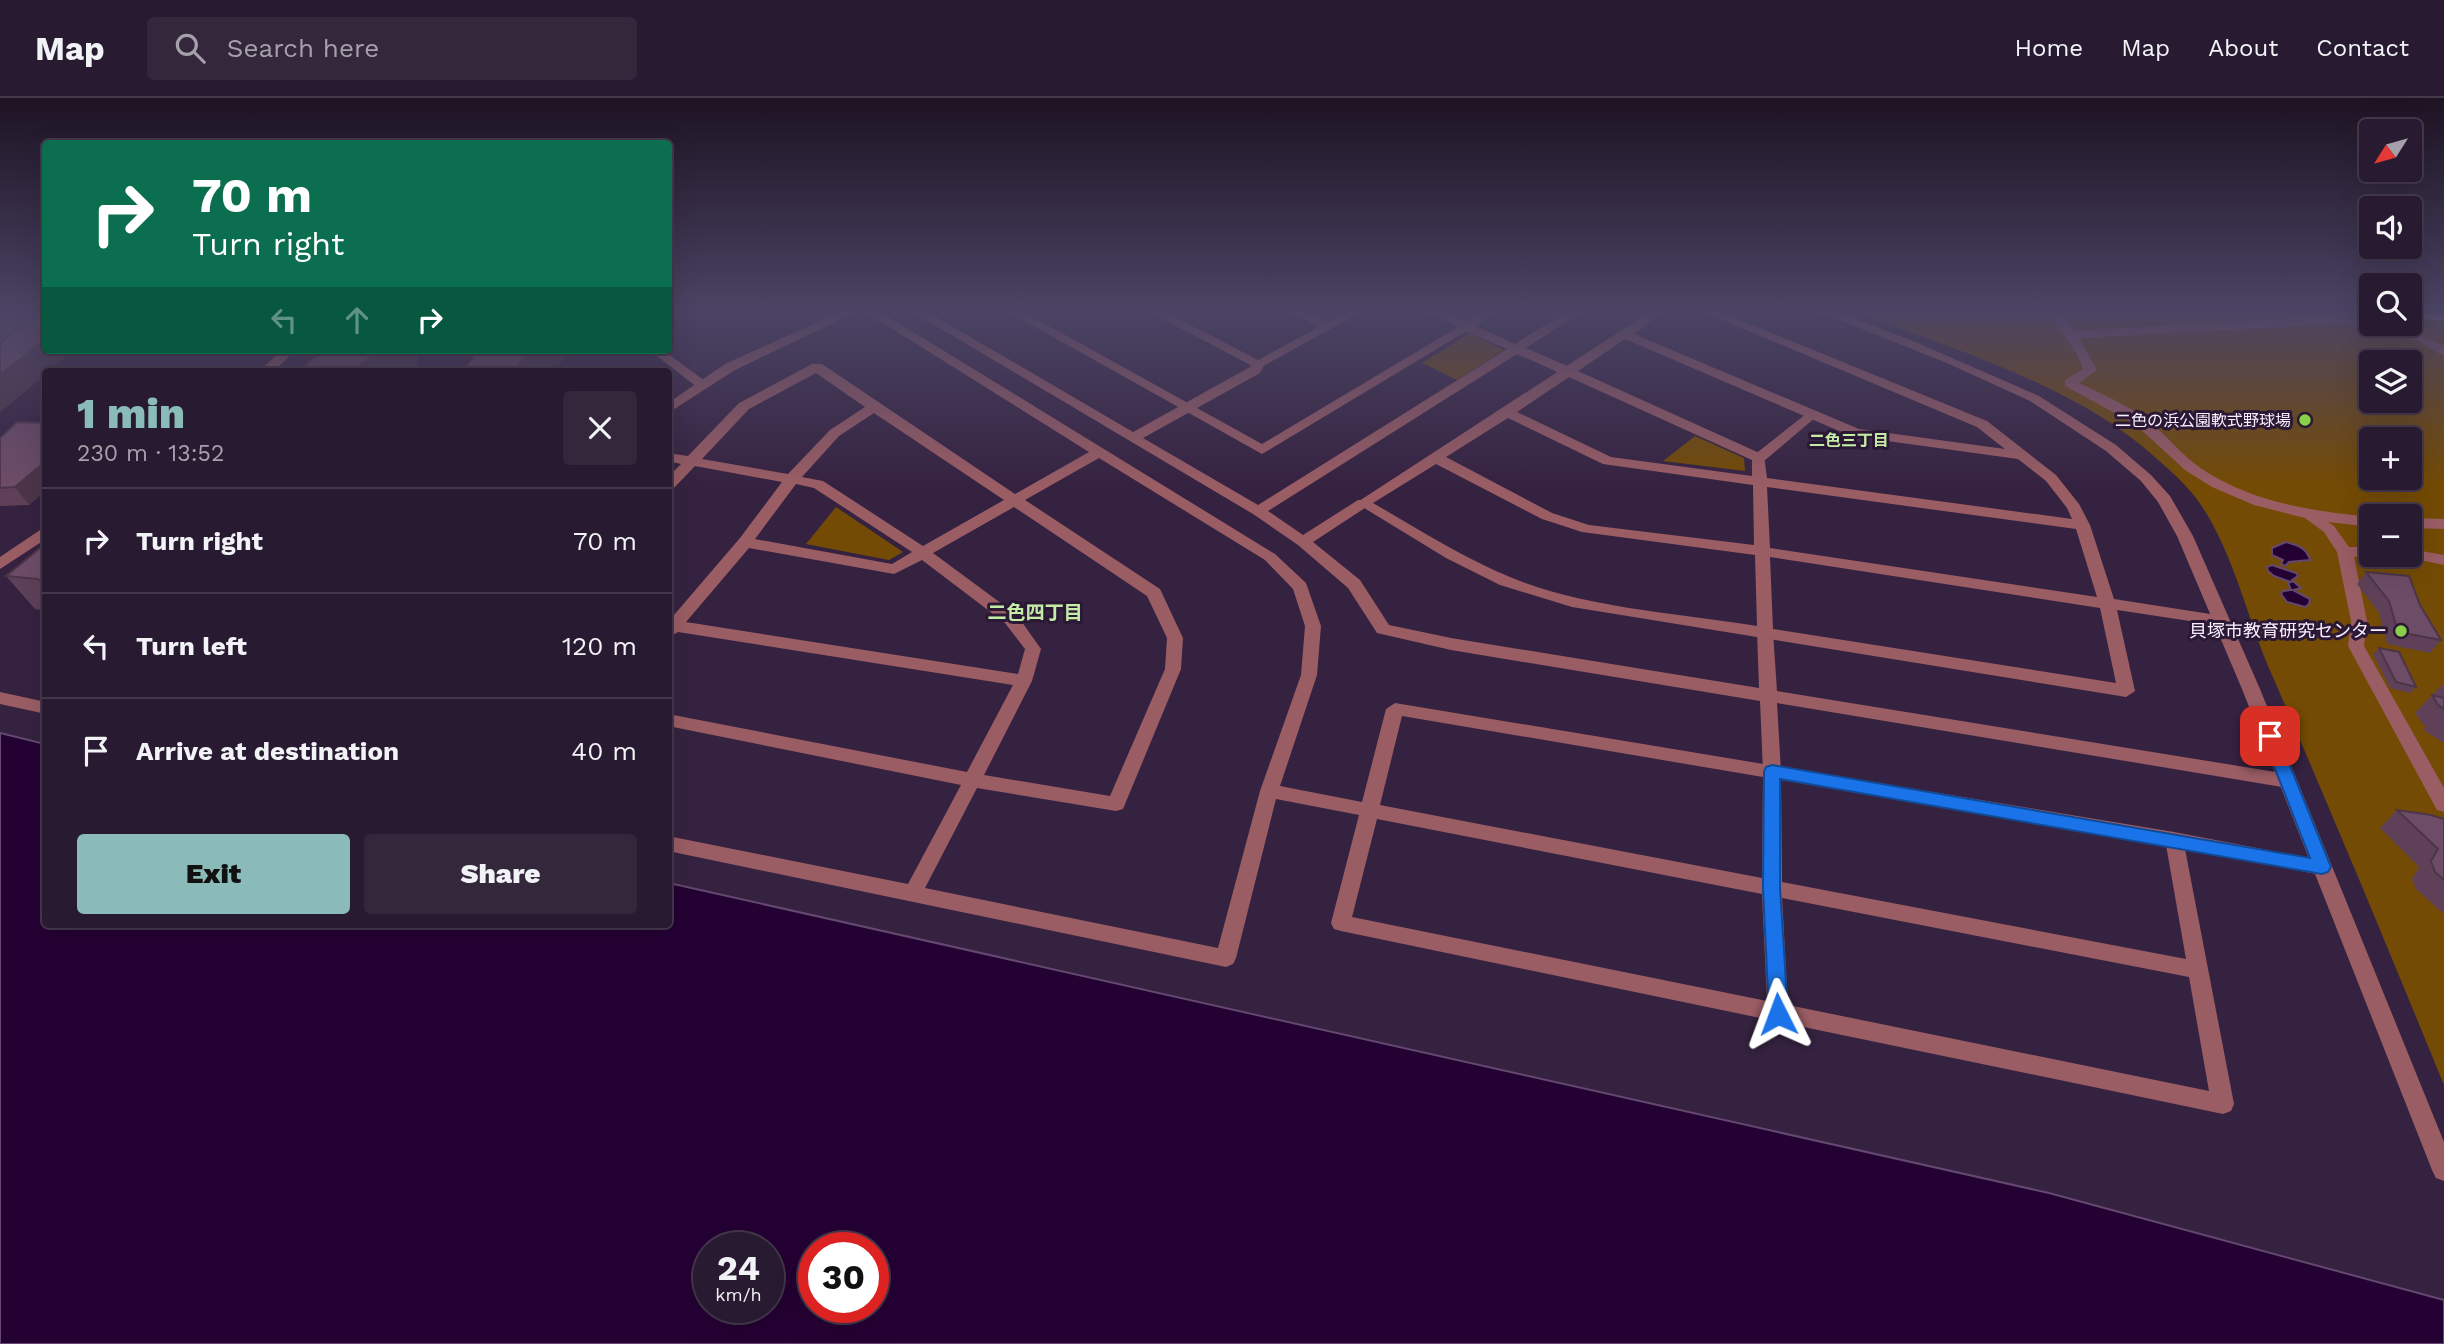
<!DOCTYPE html>
<html lang="en">
<head>
<meta charset="utf-8">
<style>
  :root { --surface:#281a30; --page:#34273c; --text:#f1f3f6; --muted:#a5a1ab; --line:#44384c; --accent:#8bbbb9 }
  body { margin:0; font-family:"Work Sans","Noto Sans JP",sans-serif; background:var(--page); color:var(--text); height:100vh; display:flex; flex-direction:column; font-size:26px; white-space:nowrap }
  * { box-sizing:border-box; margin:0 }
  p { font-size:23px; color:var(--muted) }
  .icon { flex:none; width:38px; height:38px; fill:none; stroke:currentColor; stroke-width:2; stroke-linecap:round; stroke-linejoin:round }
  .map { position:relative; flex:1; overflow:hidden }
  .drawer { position:absolute; left:42px; top:270px; width:630px; height:560px; display:flex; flex-direction:column; background:var(--surface); border-radius:7px; box-shadow:0 7px 28px #0002,0 0 0 2px var(--line) }
  .drawer>* { flex:none }
  .top-card { position:absolute; left:42px; top:42px; width:630px; height:214px; border-radius:7px; box-shadow:0 7px 28px #0002,0 0 0 2px var(--line); background:#0b6e4f; color:#fff; overflow:hidden }
  .needle { width:46px; rotate:233deg }
  .buttons { position:absolute; left:2359px; top:21px; display:grid; gap:14px }
  .buttons a { display:grid; place-items:center; width:63px; height:63px; border-radius:7px; background:var(--surface); box-shadow:0 7px 28px #0002,0 0 0 2px var(--line); font-size:35px }
  .speed { position:absolute; left:693px; top:1134px; display:flex; gap:14px; font-size:35px; font-weight:700; text-align:center }
  .speed>* { display:grid; place-content:center; width:91px; height:91px; border-radius:50%; background:var(--surface); box-shadow:0 7px 28px #0002,0 0 0 2px var(--line); line-height:1 }
  .speed small { font-size:18px; font-weight:400 }
  .speed .limit { border:10px solid #d22; background:#fff; color:#111 }
  .pin { position:absolute; display:grid; place-items:center; width:60px; height:60px; color:#fff; margin:-30px; border-radius:14px; box-shadow:0 4px 10px #0006 }
  .me { position:absolute; width:77px; margin:-38px; rotate:357deg; stroke-linejoin:round; filter:drop-shadow(0 0 5px #0008) }
  .turn { display:flex; align-items:center; gap:24px; height:147px; padding:0 35px; font-size:32px }
  .turn .icon { width:91px; height:91px; stroke-width:2.5 }
  .turn b { display:block; font-size:49px; line-height:60px }
  .lanes { display:flex; align-items:center; height:66px; padding:0 35px; background:#0003; justify-content:center; gap:35px; direction:ltr }
  .lanes .off { opacity:.35 }
  .round { display:grid; place-items:center; flex:none; width:74px; height:74px; border-radius:7px; background:var(--page) }
  .overview { display:flex; align-items:center; justify-content:space-between; height:119px; padding:0 35px }
  h1 { font-size:42px; font-weight:800; line-height:52px; color:var(--accent) }
  .action { display:flex; gap:14px; margin-top:auto; padding:14px 35px }
  .action a { flex:1; height:80px; border-radius:7px; background:var(--accent); color:#111; font-size:28px; font-weight:800; line-height:80px; text-align:center }
  .action a+a { background:var(--page); color:var(--text) }
  ul { padding:0; list-style:none }
  li { display:flex; align-items:center; gap:21px; height:105px; padding:0 35px; border-top:2px solid var(--line) }
  li div { flex:1 }
  li b { display:block; font-size:26px }
  li em { font-style:normal }
  header { display:flex; align-items:center; gap:42px; box-sizing:border-box; height:98px; padding:0 35px; background:var(--surface); border-bottom:2px solid var(--line) }
  header strong { font-size:33px }
  nav { display:flex; gap:38px; margin-inline-start:auto; font-size:24px }
  .search { width:490px; height:63px; background:var(--page); display:flex; align-items:center; gap:18px; box-sizing:border-box; padding:0 24px; border-radius:7px; color:var(--muted); font-size:26px }
  .map>svg:first-child { display:block }
  .green { fill:#744b04; fill-rule:evenodd }
  .water { fill:#240133; stroke:#644870; stroke-width:2; fill-rule:evenodd }
  .lines { fill:none; stroke-linecap:round; stroke-linejoin:round }
  .pedestrian { fill:#9a5d64; fill-rule:evenodd }
  .minor { fill:#9a5d64; fill-rule:evenodd }
  .tertiary { fill:#9a5d64; fill-rule:evenodd }
  .motorway { fill:#ffc1c6; fill-rule:evenodd }
  .wall { fill:#5e4159 }
  .shaded-wall { fill:#4c3548 }
  .building { fill:#6d4c67; stroke:#4c3548; stroke-width:2 }
  .route { fill:#1a73e8; stroke:#114b97; stroke-width:2 }
  .poi-dot { fill:#89cf48; stroke:#2b1835; stroke-width:2.5 }
  .labels { text-anchor:middle; stroke-width:6; stroke-linejoin:round; paint-order:stroke }
  .far-poi-label { font-size:16px; fill:#f9efff; stroke:#2b1835; text-anchor:end }
  .far-neighbourhood-label { font-size:16px; font-weight:bold; fill:#c4eca7; stroke:#2b1835 }
  .poi-label { font-size:18px; fill:#f9efff; stroke:#2b1835; text-anchor:end }
  .neighbourhood-label { font-size:19px; font-weight:bold; fill:#c4eca7; stroke:#2b1835 }
</style>
</head>
<body>
<header>
<strong>Map</strong>
<div class="search"><svg class="icon" aria-label="search" viewBox="0 0 24 24"><circle cx="10" cy="10" r="6"/><path d="M15 15l6 6"/></svg>Search here</div>
<nav><a>Home</a><a>Map</a><a>About</a><a>Contact</a></nav>
</header>
<div class="map">
<svg width="2444" height="1246" viewBox="0 0 2444 1246">
  <rect width="100%" height="100%" fill="#352240"/>
  <!-- green -->
  <g class="green">
    <path d="M1854,213h517v13h39v-13h34v774c-56,-137 -113,-274 -172,-410 -25,-56 -37,-119 -71,-170 -11,-17 -29,-33 -44,-46 -80,-74 -203,-109 -303,-148zM2371,264h39v39h-39zM2371,341h39v39h-39zM2371,418h39v39h-39z"/>
    <polygon points="1470,235 1504,252 1457,282 1422,265"/>
    <polygon points="1695,338 1744,360 1745,373 1663,363"/>
    <polygon points="836,409 903,454 889,462 806,446"/>
  </g>
  <!-- water -->
  <g class="water">
    <path d="M2286,444c11,3 21,6 24,18l-21,2 -4,4 -4,-2 2,-4 -11,-5v-7z"/>
    <polygon points="2272,467 2296,475 2298,478 2292,482 2301,490 2293,492 2310,501 2309,506 2305,509 2287,504 2281,496 2283,493 2291,492 2288,485 2291,484 2274,478 2268,473 2267,469"/>
    <path d="M0,635l45,11 1,180h622l1,-41 1380,310 395,107v44h-2444zM709,1150h59v59h-59zM814,1150h59v59h-59z"/>
  </g>
  <g class="lines">
    <!-- pedestrian -->
    <g class="pedestrian">
      <polygon points="911,213 926,213 1133,334 1250,269 1253,264 1263,264 1264,267 1260,275 1143,340 1258,407 1507,251 1463,232 1463,226 1471,226 1515,246 1567,213 1582,213 1526,250 1572,270 1572,276 1562,276 1517,256 1268,413 1303,437 1358,402 1368,402 1370,405 1368,408 1313,444 1360,482 1389,527 1451,540 1759,590 1757,534 1765,528 1773,534 1777,593 2288,676 2294,678 2297,683 2294,688 2288,690 1777,605 1781,674 1778,679 1766,679 1763,674 1760,603 1451,552 1377,535 1348,490 1298,447 1253,416"/>
      <path d="M2047,213h12l14,20 235,-14 59,2 4,1v4c28,0 49,8 73,23v9l-28,-16 -25,-9 -53,-7 -259,14 18,32 -18,13c23,11 46,21 67,36 20,15 35,36 56,50 51,34 110,42 169,48v10l-43,-5 6,4 15,21h22v8h6l-23,2 13,64 -3,25 80,142v24l-7,-2 -89,-164 3,-25 -14,-69 -13,-20 -19,-14 -51,-13 -42,-18 -27,-17 -50,-46 -70,-38v-6l18,-11 -6,-15z"/>
      <polygon points="1811,312 1816,313 1816,319 1764,363 1754,363 1754,357"/>
      <polygon points="2410,420 2444,421 2444,431 2410,430"/>
      <polygon points="2410,451 2444,457 2444,467 2405,459 2403,457 2410,457"/>
    </g>
    <!-- minor -->
    <g class="minor">
      <path d="M864,213h15l396,243 31,29 15,43 -4,49 -37,111 82,16 24,-93 9,-6 779,129 155,30 3,5 -3,5 -7,3 -137,-26 49,255 -3,7 -8,3 -882,-183 -7,-2 -3,-6 28,-108 -83,-16 -40,159 -3,6 -7,3 -558,-116v-15l240,48 53,-99 -293,-59v-12l299,58 46,-87 -335,-53 -10,6v-16l72,-84 42,-56 -87,-16 -22,23 -5,1v-13l13,-13 -13,-3v-8l20,3 51,-53 73,-39h10l193,130 74,-42zM816,275l49,34 -35,23 -42,44 -86,-15 47,-50zM874,315l130,87 -81,46 -100,-65 -21,-4 37,-41zM1099,360l166,102 28,29 12,37 -4,49 -41,116 -42,157 -293,-60 52,-100 139,23 7,-2 58,-140 2,-31 -23,-49 -135,-89zM796,386l18,4 98,64 -20,12 -137,-25zM1014,409l133,89 20,42 -2,31 -55,127 -126,-21 48,-94 9,-32 -24,-34 -84,-62zM749,450l145,26 28,-14 83,63 20,26 -7,25 -332,-52zM1402,618l361,61 -1,101 -382,-73zM1781,682l385,65 20,114 -404,-77zM1377,721l385,75 5,107 -415,-84zM1782,800l407,79 20,114 -421,-86z"/>
      <polygon points="1007,213 1022,213 1262,346 1458,229 1427,213 1443,213 1467,224 1485,213 1500,213 1262,356"/>
      <polygon points="1148,213 1164,213 1258,262 1319,229 1288,213 1304,213 1328,224 1348,213 1363,213 1258,271"/>
      <path d="M1651,213h14l-31,23 225,95 146,20 -28,-22 -276,-116h17l269,110 69,54 23,29 11,21 24,74 109,17 8,5 -8,5 -106,-16 18,81 -9,6 -554,-90 -72,-22 -54,-27 -90,-55zM1625,241l226,97 167,23 28,22 21,27 5,11 -305,-41 -3,-23 -186,-84zM1569,279l183,83v16l-141,-19 -94,-45zM1508,320l95,46 150,21 1,60 -165,-20 -37,-12 -106,-56zM1436,366l106,55 40,13 173,23 2,71c-80,-13 -172,-18 -247,-49 -48,-20 -92,-48 -137,-74zM1767,389l309,42 21,68 -327,-49zM1770,459l330,51 16,75 -343,-54z"/>
      <polygon points="282,252 296,252 274,273 259,273"/>
      <polygon points="649,252 663,252 709,286 702,290 697,289"/>
      <polygon points="46,428 46,441 0,471 0,459"/>
      <polygon points="0,594 46,604 46,616 0,606"/>
    </g>
    <!-- tertiary -->
    <g class="tertiary">
      <polygon points="842,213 858,213 735,272 668,315 668,305 725,266"/>
      <polygon points="1817,213 1834,213 1913,243 2039,298 2116,347 2151,377 2170,398 2193,438 2260,591 2444,1044 2444,1083 2436,1080 2432,1072 2242,591 2177,438 2158,404 2141,383 2106,353 2030,303 1947,265"/>
    </g>
    <!-- motorway -->
    <polygon class="motorway" points="2410,213 2444,215 2444,223 2410,219"/>
  </g>
  <!-- wall -->
  <g class="wall">
    <polygon points="0,213 46,213 46,276 0,314"/>
    <polygon points="46,325 46,392 29,407 0,408 0,340"/>
    <polygon points="46,451 46,521 41,515 42,512 35,511 6,478"/>
    <polygon points="2366,474 2420,507 2441,542 2430,555 2387,546 2379,515 2357,486"/>
    <polygon points="2379,550 2416,589 2410,595 2390,590 2373,556"/>
    <polygon points="2441,588 2444,588 2444,645 2423,632 2426,629 2422,625 2415,615"/>
    <polygon points="2397,712 2444,721 2444,816 2416,791 2412,781 2419,769 2380,730"/>
  </g>
  <!-- shaded-wall -->
  <g class="shaded-wall">
    <polygon points="46,241 46,252 75,252 49,273 46,273 46,276 0,314 0,277"/>
    <polygon points="380,252 418,252 418,269 391,272 392,273 352,273"/>
    <polygon points="532,252 571,252 554,273 514,273"/>
    <polygon points="46,363 46,392 29,407 15,389"/>
  </g>
  <!-- building -->
  <g class="building">
    <polygon points="0,213 46,213 46,241 0,277 0,245 25,225 0,225"/>
    <polygon points="328,252 380,252 352,273 299,273 315,259"/>
    <polygon points="479,252 532,252 514,273 463,273"/>
    <polygon points="17,324 46,325 46,363 15,389 0,390 0,340"/>
    <polygon points="40,450 46,451 46,489 38,481 6,478"/>
    <polygon points="2366,474 2409,478 2420,507 2441,542 2398,534 2389,503"/>
    <polygon points="46,503 46,514 41,515"/>
    <polygon points="2379,550 2399,554 2416,589 2396,584"/>
    <polygon points="2432,597 2444,600 2444,611 2438,607"/>
    <polygon points="2397,712 2431,717 2444,721 2444,782 2435,774 2431,763 2438,751"/>
  </g>
  <!-- sky -->
  <linearGradient id="sky" x2="0" y2="1"><stop stop-color="#1d1323"/><stop offset="0.55" stop-color="#4b4464"/><stop offset="1" stop-color="#4b4464" stop-opacity="0"/></linearGradient>
  <rect width="2444" height="388" fill="url(#sky)"/>
  <!-- route -->
  <polygon class="route" points="2270,632 2278,638 2331,769 2328,774 2322,776 1780,681 1780,790 1788,916 1785,922 1778,925 1772,922 1769,916 1763,790 1764,674 1766,669 1772,667 2310,760 2262,638"/>
  <!-- markers -->
  <g class="poi-dot">
    <circle cx="2305" cy="322" r="7"/>
    <circle cx="2401" cy="533" r="7"/>
  </g>
  <g class="labels">
    <!-- far-poi labels -->
    <g class="far-poi-label">
      <text x="2291" y="328">二色の浜公園軟式野球場</text>
    </g>
    <!-- far-neighbourhood labels -->
    <g class="far-neighbourhood-label">
      <text x="1849" y="348">二色三丁目</text>
    </g>
    <!-- poi labels -->
    <g class="poi-label">
      <text x="2387" y="539">貝塚市教育研究センター</text>
    </g>
    <!-- neighbourhood labels -->
    <g class="neighbourhood-label">
      <text x="1035" y="521">二色四丁目</text>
    </g>
  </g>
</svg>
<div class="buttons">
<a><svg class="needle" viewBox="-14 -14 28 28"><path d="M0-13l5 13h-10z" fill="#e53935"/><path d="M0 13l5-13h-10z" fill="#a5a1ab"/></svg></a>
<a><svg class="icon" aria-label="sound" viewBox="0 0 24 24"><path d="M4 9h4l5-4v14l-5-4H4zM17 9q2 3 0 6"/></svg></a>
<a><svg class="icon" aria-label="search" viewBox="0 0 24 24"><circle cx="10" cy="10" r="6"/><path d="M15 15l6 6"/></svg></a>
<a><svg class="icon" aria-label="layers" viewBox="0 0 24 24"><path d="M12 4l9 5-9 5-9-5zM3 14l9 5 9-5"/></svg></a>
<a>+</a>
<a>−</a>
</div>
<div class="speed"><div>24<small>km/h</small></div><div class="limit">30</div></div>
<div class="pin" style="left:2270px;top:638px;background:#d93025"><svg class="icon" aria-label="arrive" viewBox="0 0 24 24"><path d="M6 21V4h12l-3 4 3 4H6"/></svg></div>
<svg class="me" style="left:1778px;top:916px" viewBox="-20 -20 40 40"><path d="M0-17L14 15 0 8-14 15z" fill="#1a73e8" stroke="#fff" stroke-width="4"/></svg>
<div class="top-card">
<div class="turn"><svg class="icon" aria-label="right" viewBox="0 0 24 24"><path d="M7 20v-9h11M14 6l5 5-5 5"/></svg><div><b>70 m</b>Turn right</div></div>
<div class="lanes"><svg class="icon off" aria-label="left" viewBox="0 0 24 24"><path d="M17 20v-9H6M10 6l-5 5 5 5"/></svg><svg class="icon off" aria-label="ahead" viewBox="0 0 24 24"><path d="M12 20V5M6 11l6-6 6 6"/></svg><svg class="icon" aria-label="right" viewBox="0 0 24 24"><path d="M7 20v-9h11M14 6l5 5-5 5"/></svg></div>
</div>
<section class="drawer">
<div class="overview"><div><h1>1 min</h1><p>230 m · 13:52</p></div><a class="round"><svg class="icon" aria-label="close" viewBox="0 0 24 24"><path d="M6 6l12 12M18 6L6 18"/></svg></a></div>
<ul>
<li><svg class="icon" aria-label="right" viewBox="0 0 24 24"><path d="M7 20v-9h11M14 6l5 5-5 5"/></svg><div><b>Turn right</b></div><em>70 m</em></li>
<li><svg class="icon" aria-label="left" viewBox="0 0 24 24"><path d="M17 20v-9H6M10 6l-5 5 5 5"/></svg><div><b>Turn left</b></div><em>120 m</em></li>
<li><svg class="icon" aria-label="arrive" viewBox="0 0 24 24"><path d="M6 21V4h12l-3 4 3 4H6"/></svg><div><b>Arrive at destination</b></div><em>40 m</em></li>
</ul>
<div class="action"><a>Exit</a><a>Share</a></div>
</section>
</div>
</body>
</html>
